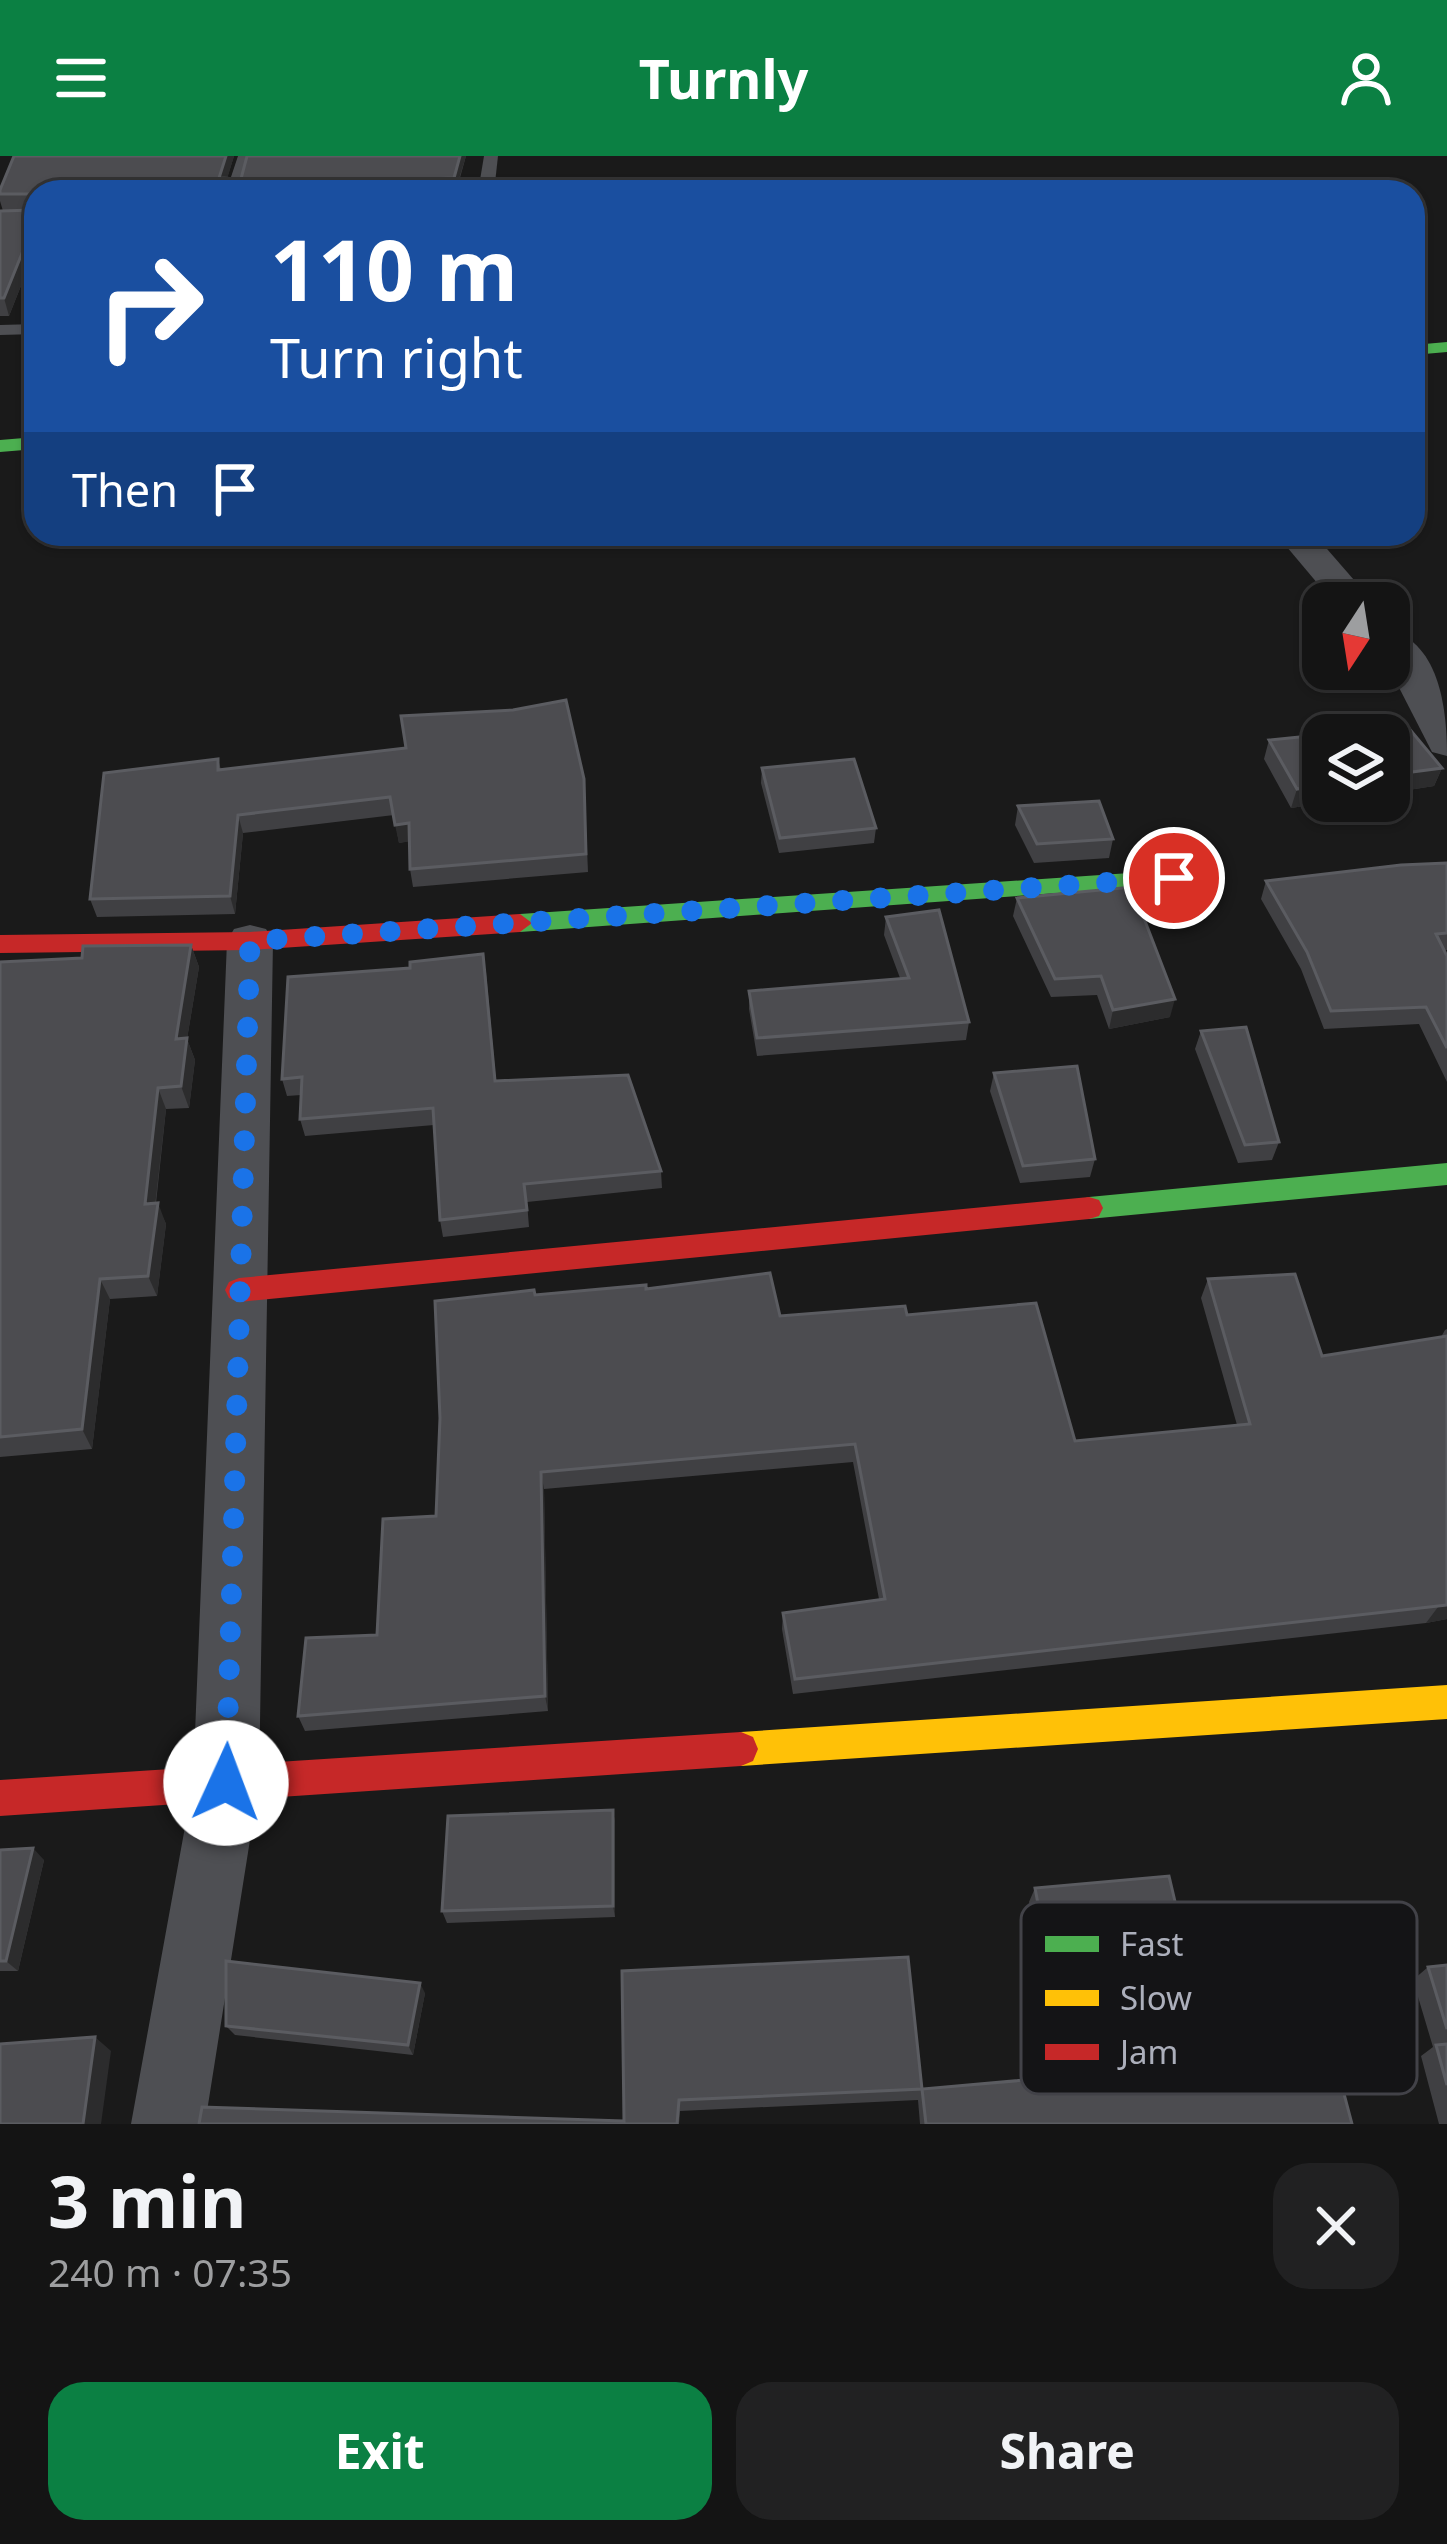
<!DOCTYPE html>
<html lang="en">
<head>
<meta charset="utf-8">
<style>
  :root { --surface:#141414; --page:#212122; --text:#f1f3f6; --muted:#9d9ea0; --line:#333334; --accent:#0b8043 }
  body { margin:0; font-family:"Noto Sans",sans-serif; background:var(--page); color:var(--text); height:100vh; display:flex; flex-direction:column; font-size:45px; white-space:nowrap }
  * { box-sizing:border-box; margin:0 }
  p { font-size:39px; color:var(--muted) }
  .icon { flex:none; width:66px; height:66px; fill:none; stroke:currentColor; stroke-width:2; stroke-linecap:round; stroke-linejoin:round }
  .map { position:relative; height:1968px; overflow:hidden }
  .details { display:flex; flex-direction:column; background:var(--surface); flex:1 }
  .details>* { flex:none }
  .top-card { position:absolute; left:24px; top:24px; width:1401px; height:366px; border-radius:36px; box-shadow:0 3px 9px #0004,0 0 0 3px var(--line); background:#1a4fa0; color:#fff; overflow:hidden }
  .needle { width:78px; rotate:192deg }
  .controls { position:absolute; left:1302px; top:426px; display:grid; gap:24px }
  .controls a { display:grid; place-items:center; width:108px; height:108px; border-radius:24px; background:var(--surface); box-shadow:0 3px 9px #0004,0 0 0 3px var(--line); font-size:60px }
  .pin { position:absolute; display:grid; place-items:center; width:102px; height:102px; color:#fff; margin:-51px; border:6px solid #fff; border-radius:50%; box-shadow:0 3px 12px #0007 }
  .me { position:absolute; width:132px; margin:-66px; rotate:2deg; stroke-linejoin:round; filter:drop-shadow(0 0 9px #0008) }
  .turn { display:flex; align-items:center; gap:42px; height:252px; padding:0 48px; font-size:54px }
  .turn .icon { width:156px; height:156px; stroke-width:2.5 }
  .turn b { display:block; font-size:84px; line-height:102px }
  .then { display:flex; align-items:center; height:114px; padding:0 48px; background:#0003; gap:24px; font-size:45px }
  .round { display:grid; place-items:center; flex:none; width:126px; height:126px; border-radius:36px; background:var(--page) }
  .head { display:flex; align-items:center; justify-content:space-between; height:204px; padding:0 48px }
  h1 { font-size:72px; font-weight:700; line-height:90px }
  .button { display:flex; gap:24px; margin-top:auto; padding:24px 48px }
  .button a { flex:1; height:138px; border-radius:36px; background:var(--accent); color:#fff; font-size:48px; font-weight:700; line-height:138px; text-align:center }
  .button a+a { background:var(--page); color:var(--text) }
  header { display:flex; justify-content:space-between; align-items:center; height:156px; padding:0 48px; background:var(--accent); color:#fff; font-size:54px; font-weight:700 }
  .map>svg:first-child { display:block }
  .lines { fill:none; stroke-linecap:round; stroke-linejoin:round }
  .lane { fill:#4e4f53; fill-rule:evenodd }
  .street { fill:#4e4f53; fill-rule:evenodd }
  .fast { fill:#4caf50; fill-rule:evenodd }
  .slow { fill:#ffc107; fill-rule:evenodd }
  .jam { fill:#c62828; fill-rule:evenodd }
  .wall { fill:#404043 }
  .shaded-wall { fill:#2c2c2d }
  .building { fill:#4c4c50; stroke:#5b5c61; stroke-width:3 }
  .route { stroke:#1a73e8; stroke-width:21; stroke-dasharray:0 37.8 }
  .key { fill:#141416; stroke:#424248; stroke-width:3 }
  .key-label { font-size:33px; fill:#acafbb }
</style>
</head>
<body>
<header><svg class="icon" aria-label="menu" viewBox="0 0 24 24"><path d="M4 6h16M4 12h16M4 18h16"/></svg>Turnly<svg class="icon" aria-label="person" viewBox="0 0 24 24"><circle cx="12" cy="8" r="4"/><path d="M4 21q1-7 8-7t8 7"/></svg></header>
<div class="map">
<svg width="1447" height="1968" viewBox="0 0 1447 1968">
  <rect width="100%" height="100%" fill="#1a1a1a"/>
  <g class="lines">
    <!-- lane -->
    <g class="lane">
      <polygon points="238,0 252,0 242,36 226,36"/>
      <polygon points="484,0 498,0 494,36 478,36"/>
      <polygon points="36,168 36,178 0,179 0,169"/>
    </g>
    <!-- street -->
    <g class="street">
      <polygon points="1276,378 1314,378 1374,447 1334,447"/>
      <path d="M1389,474c52,13 58,83 58,126l-15,-4 -43,-84z"/>
      <polygon points="250,769 266,773 273,785 259,1627 205,1968 131,1968 193,1627 227,785 234,773"/>
    </g>
    <!-- fast -->
    <g class="fast">
      <polygon points="1447,186 1447,196 1413,199 1413,189"/>
      <polygon points="36,281 36,293 0,296 0,284"/>
      <polygon points="1174,714 1186,722 1182,728 520,776 508,767 520,758"/>
      <polygon points="1447,1007 1447,1029 1089,1063 1079,1060 1075,1052 1079,1044 1089,1041"/>
    </g>
    <!-- slow -->
    <polygon class="slow" points="1447,1529 1447,1563 741,1610 729,1605 724,1593 729,1581 741,1576"/>
    <!-- jam -->
    <g class="jam">
      <polygon points="520,758 532,767 520,776 250,794 0,797 0,779 250,776"/>
      <polygon points="1089,1041 1099,1044 1103,1052 1099,1060 1089,1063 239,1146 229,1142 225,1134 229,1126 239,1122"/>
      <polygon points="741,1576 753,1581 758,1593 753,1605 741,1610 0,1660 0,1624"/>
    </g>
  </g>
  <!-- wall -->
  <g class="wall">
    <polygon points="234,0 227,22 241,23 247,0 466,0 456,36 36,36 36,97 34,97 9,160 0,160 0,55 3,55 0,45 0,34"/>
    <polygon points="1407,570 1442,612 1434,630 1389,637 1389,579 1323,579 1323,645 1336,645 1291,652 1264,603 1269,584"/>
    <polygon points="218,603 221,614 584,623 588,716 413,731 410,713 409,685 399,687 394,659 243,677 235,758 97,761 90,743"/>
    <polygon points="762,612 876,672 874,687 779,697 761,627"/>
    <polygon points="1018,650 1113,683 1109,702 1034,707 1015,669"/>
    <polygon points="1447,707 1447,794 1444,794 1447,800 1447,926 1419,868 1324,873 1301,813 1261,743 1266,725"/>
    <polygon points="1017,742 1170,861 1109,873 1097,839 1051,841 1013,760"/>
    <polygon points="886,761 969,866 966,884 757,900 749,853 749,835 900,822 884,779"/>
    <polygon points="191,789 199,811 187,883 195,904 189,952 166,953 156,1047 166,1068 157,1140 110,1143 92,1293 0,1301 0,806 82,802"/>
    <polygon points="410,812 486,816 496,925 661,1015 662,1032 527,1046 529,1071 443,1081 440,1064 434,969 305,980 300,963 301,939 287,940 282,923"/>
    <polygon points="1201,875 1279,986 1272,1004 1238,1007 1195,893"/>
    <polygon points="994,917 1095,1003 1090,1021 1020,1027 990,935"/>
    <polygon points="1208,1123 1322,1200 1441,1181 1445,1174 1447,1173 1447,1463 1426,1467 793,1538 782,1473 783,1457 879,1443 853,1306 544,1333 548,1555 305,1575 298,1560 377,1479 436,1360 535,1139 646,1133 780,1160 907,1159 1075,1285 1237,1269 1201,1142"/>
    <polygon points="613,1654 615,1667 615,1761 447,1767 442,1755"/>
    <polygon points="0,1694 44,1704 18,1815 0,1815"/>
    <polygon points="1035,1732 1213,1907 1352,1968 920,1968 918,1944 680,1955 679,1968 199,1968 624,1965 622,1815 922,1933 1062,1921 1029,1746"/>
    <polygon points="1447,1809 1447,1968 1439,1968 1421,1900 1433,1891 1413,1824 1428,1811"/>
    <polygon points="425,1837 413,1899 235,1879 226,1870"/>
  </g>
  <!-- shaded-wall -->
  <g class="shaded-wall">
    <polygon points="226,0 234,0 225,30 219,22"/>
    <polygon points="460,0 466,0 455,36 454,22"/>
    <polygon points="29,80 34,97 9,160 4,142"/>
    <polygon points="1442,612 1434,630 1389,637 1389,619"/>
    <polygon points="1323,629 1323,645 1336,645 1291,652 1297,633"/>
    <polygon points="238,659 243,677 235,758 230,740"/>
    <polygon points="409,667 412,685 399,687 395,669"/>
    <polygon points="191,789 199,811 187,883 195,904 189,952 181,930 176,883"/>
    <polygon points="1175,843 1170,861 1109,873 1113,854"/>
    <polygon points="158,932 166,953 153,1068 145,1048"/>
    <polygon points="158,1047 166,1068 157,1140 148,1120"/>
    <polygon points="100,1123 110,1143 92,1293 82,1273"/>
    <polygon points="541,1316 544,1333 548,1555 545,1540"/>
    <polygon points="1447,1449 1447,1463 1426,1467 1438,1451"/>
    <polygon points="613,1654 615,1667 615,1761 613,1750"/>
    <polygon points="33,1692 44,1704 18,1815 6,1805"/>
    <polygon points="420,1827 425,1837 413,1899 408,1889"/>
    <polygon points="95,1881 111,1895 101,1968 83,1968"/>
  </g>
  <!-- building -->
  <g class="building">
    <polygon points="14,0 226,0 219,22 241,23 247,0 460,0 454,22 178,32 177,36 36,36 36,80 29,80 4,142 0,142 0,55 34,54 34,38 0,38 0,34"/>
    <polygon points="566,544 584,623 586,698 410,713 409,667 395,669 390,641 238,659 230,740 90,743 104,617 218,603 218,614 406,592 401,560 513,554"/>
    <polygon points="1407,570 1442,612 1389,619 1389,579 1323,579 1323,629 1297,633 1269,584"/>
    <polygon points="854,603 876,672 780,682 762,612"/>
    <polygon points="1099,645 1113,683 1037,688 1018,650"/>
    <polygon points="1447,707 1447,777 1436,778 1447,800 1447,892 1426,851 1331,855 1307,796 1266,725 1401,709"/>
    <polygon points="1132,731 1175,843 1113,854 1101,820 1055,823 1017,742"/>
    <polygon points="939,754 969,866 757,882 749,835 909,822 886,761"/>
    <polygon points="191,789 176,883 187,882 181,930 158,932 145,1048 158,1047 148,1120 100,1123 82,1273 0,1281 0,806 82,802 83,790"/>
    <polygon points="483,798 495,925 628,919 661,1015 524,1028 527,1054 440,1064 433,952 300,963 302,921 282,923 288,821 410,812 410,806"/>
    <polygon points="1246,871 1279,986 1245,989 1201,875"/>
    <polygon points="1077,910 1095,1003 1023,1010 994,917"/>
    <polygon points="770,1117 780,1160 905,1150 907,1159 1036,1147 1075,1285 1250,1268 1208,1123 1295,1118 1322,1200 1447,1180 1447,1449 795,1523 783,1457 885,1443 855,1288 541,1316 545,1540 298,1560 306,1482 377,1479 383,1363 436,1360 440,1262 435,1145 534,1134 535,1139 646,1129 646,1133"/>
    <polygon points="613,1654 613,1750 442,1755 448,1660"/>
    <polygon points="33,1692 6,1805 0,1805 0,1694"/>
    <polygon points="1169,1720 1213,1907 1333,1896 1352,1968 926,1968 922,1933 1071,1920 1035,1732"/>
    <polygon points="908,1801 922,1933 679,1944 677,1968 199,1968 202,1951 624,1965 622,1815"/>
    <polygon points="226,1805 420,1827 408,1889 226,1870"/>
    <polygon points="1447,1809 1447,1873 1428,1811"/>
    <polygon points="95,1881 83,1968 0,1968 0,1888"/>
    <polygon points="1447,1888 1447,1929 1436,1889"/>
  </g>
  <g class="lines">
    <!-- route -->
    <polyline class="route" points="226,1627 250,785 1174,722"/>
  </g>
  <!-- legend -->
  <rect x="1021" y="1746" width="396" height="192" rx="18" class="key"/>
  <rect x="1045" y="1780" width="54" height="16" fill="#4caf50"/>
  <rect x="1045" y="1834" width="54" height="16" fill="#ffc107"/>
  <rect x="1045" y="1888" width="54" height="16" fill="#c62828"/>
  <g class="key-label">
    <text x="1120" y="1800">Fast</text>
    <text x="1120" y="1854">Slow</text>
    <text x="1120" y="1908">Jam</text>
  </g>
</svg>
<div class="controls">
<a><svg class="needle" viewBox="-14 -14 28 28"><path d="M0-13l5 13h-10z" fill="#e53935"/><path d="M0 13l5-13h-10z" fill="#9d9ea0"/></svg></a>
<a><svg class="icon" aria-label="layers" viewBox="0 0 24 24"><path d="M12 4l9 5-9 5-9-5zM3 14l9 5 9-5"/></svg></a>
</div>
<div class="pin" style="left:1174px;top:722px;background:#d93025"><svg class="icon" aria-label="arrive" viewBox="0 0 24 24"><path d="M6 21V4h12l-3 4 3 4H6"/></svg></div>
<svg class="me" style="left:226px;top:1627px" viewBox="-20 -20 40 40"><circle r="19" fill="#fff"/><path d="M0-13L10 11 0 6-10 11z" fill="#1a73e8"/></svg>
<div class="top-card">
<div class="turn"><svg class="icon" aria-label="right" viewBox="0 0 24 24"><path d="M7 20v-9h11M14 6l5 5-5 5"/></svg><div><b>110 m</b>Turn right</div></div>
<div class="then">Then<svg class="icon" aria-label="arrive" viewBox="0 0 24 24"><path d="M6 21V4h12l-3 4 3 4H6"/></svg></div>
</div>
</div>
<section class="details">
<div class="head"><div><h1>3 min</h1><p>240 m · 07:35</p></div><a class="round"><svg class="icon" aria-label="close" viewBox="0 0 24 24"><path d="M6 6l12 12M18 6L6 18"/></svg></a></div>
<div class="button"><a>Exit</a><a>Share</a></div>
</section>
</body>
</html>
